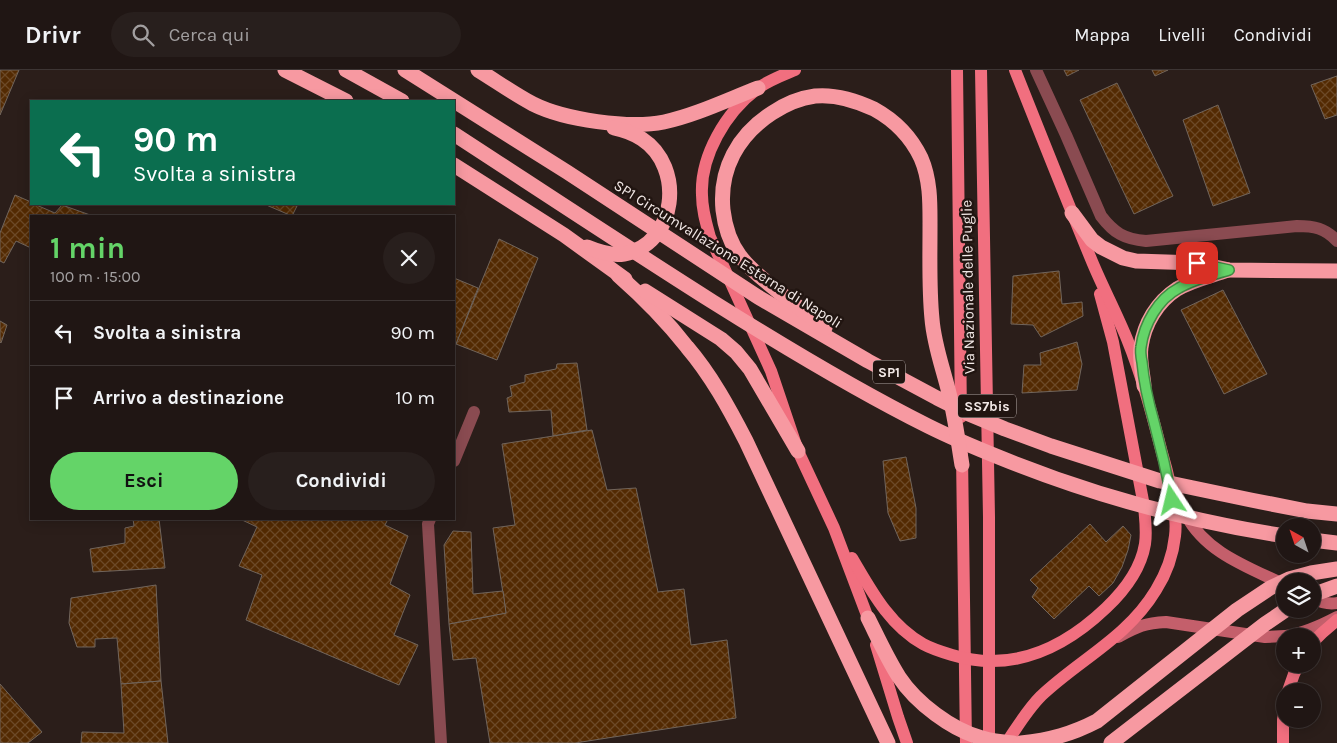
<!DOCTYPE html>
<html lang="it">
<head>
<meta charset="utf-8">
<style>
  :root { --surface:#201614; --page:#281f1d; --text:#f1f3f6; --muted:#a29fa0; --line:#3d3534; --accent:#64d468 }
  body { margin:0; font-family:Karla,sans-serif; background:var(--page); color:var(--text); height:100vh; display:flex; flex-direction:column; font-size:19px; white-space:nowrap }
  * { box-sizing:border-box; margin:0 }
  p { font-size:16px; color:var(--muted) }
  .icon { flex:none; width:28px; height:28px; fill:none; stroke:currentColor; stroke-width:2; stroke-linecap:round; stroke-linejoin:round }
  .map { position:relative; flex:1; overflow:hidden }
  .sheet { position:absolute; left:30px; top:145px; width:425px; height:305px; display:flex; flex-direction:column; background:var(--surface); border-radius:0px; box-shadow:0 2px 12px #0003,0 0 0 1px var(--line) }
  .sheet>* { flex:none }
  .top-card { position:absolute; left:30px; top:30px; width:425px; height:105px; border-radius:0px; box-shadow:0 2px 12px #0003,0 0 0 1px var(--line); background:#0b6e4f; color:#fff; overflow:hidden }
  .needle { width:32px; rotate:320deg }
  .buttons { position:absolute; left:1276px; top:448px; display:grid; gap:10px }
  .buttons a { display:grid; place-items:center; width:45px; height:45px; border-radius:50%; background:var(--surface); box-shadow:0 2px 12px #0003,0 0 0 1px var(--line); font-size:25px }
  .pin { position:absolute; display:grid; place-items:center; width:42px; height:42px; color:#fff; margin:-21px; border-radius:10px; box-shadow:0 2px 8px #0006 }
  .me { position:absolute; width:55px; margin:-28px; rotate:350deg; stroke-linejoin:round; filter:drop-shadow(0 0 4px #0008) }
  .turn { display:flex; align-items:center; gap:18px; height:105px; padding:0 20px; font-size:22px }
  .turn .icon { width:65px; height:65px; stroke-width:2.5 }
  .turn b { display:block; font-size:35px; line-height:42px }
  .round { display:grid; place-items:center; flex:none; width:52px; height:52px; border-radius:26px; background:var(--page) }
  .overview { display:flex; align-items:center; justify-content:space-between; height:85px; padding:0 20px }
  h1 { font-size:30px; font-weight:700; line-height:38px; color:var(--accent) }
  .button { display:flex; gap:10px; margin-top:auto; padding:10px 20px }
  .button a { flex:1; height:58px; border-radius:30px; background:var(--accent); color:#111; font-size:20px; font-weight:700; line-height:58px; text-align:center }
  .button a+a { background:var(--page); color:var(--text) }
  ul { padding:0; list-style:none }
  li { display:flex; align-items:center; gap:15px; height:65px; padding:0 20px; border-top:1px solid var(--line) }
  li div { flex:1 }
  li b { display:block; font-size:19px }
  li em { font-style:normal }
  header { display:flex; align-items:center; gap:30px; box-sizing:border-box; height:70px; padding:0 25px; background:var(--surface); border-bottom:1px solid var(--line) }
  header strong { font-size:24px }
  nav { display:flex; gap:28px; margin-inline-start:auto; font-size:18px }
  .search { width:350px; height:45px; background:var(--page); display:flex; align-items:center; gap:12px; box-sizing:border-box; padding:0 18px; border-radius:28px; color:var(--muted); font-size:19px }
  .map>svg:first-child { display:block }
  .building { fill:url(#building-cross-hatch); stroke:#71655c }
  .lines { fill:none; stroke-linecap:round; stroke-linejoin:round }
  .street { stroke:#8a4b51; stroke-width:12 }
  .secondary { stroke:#c45f6b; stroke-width:12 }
  .primary { stroke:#f16f7f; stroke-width:12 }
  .highway { stroke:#f799a1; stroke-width:15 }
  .route-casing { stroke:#418a44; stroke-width:12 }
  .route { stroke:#64d468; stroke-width:9 }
  .labels { text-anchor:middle; stroke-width:5; stroke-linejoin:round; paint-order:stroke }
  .shield { fill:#211511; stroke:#b3a9a6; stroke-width:1 }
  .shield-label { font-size:14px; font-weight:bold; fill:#f2e8e6 }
  .street-label { font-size:15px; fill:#f2e8e6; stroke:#211511 }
</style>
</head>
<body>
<header>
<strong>Drivr</strong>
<div class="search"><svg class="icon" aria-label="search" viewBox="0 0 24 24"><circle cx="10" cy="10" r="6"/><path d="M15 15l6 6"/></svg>Cerca qui</div>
<nav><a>Mappa</a><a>Livelli</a><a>Condividi</a></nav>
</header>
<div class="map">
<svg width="1337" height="673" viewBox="0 0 1337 673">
  <defs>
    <pattern id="building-cross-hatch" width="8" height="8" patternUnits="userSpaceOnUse" patternTransform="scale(1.25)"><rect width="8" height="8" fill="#532a02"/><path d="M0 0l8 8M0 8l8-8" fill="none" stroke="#6c4927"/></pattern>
  </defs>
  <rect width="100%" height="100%" fill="#2b1e1a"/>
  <!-- building -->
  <g class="building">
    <polygon points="0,0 19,0 0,45"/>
    <polygon points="1064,0 1079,0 1067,6"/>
    <polygon points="1152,0 1168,0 1155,6"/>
    <polygon points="1337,6 1337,45 1325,49 1311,15"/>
    <polygon points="1117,13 1173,126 1134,144 1080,30"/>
    <polygon points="1218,35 1250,123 1213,136 1183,50"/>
    <polygon points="15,125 31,132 31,134 34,134 55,143 62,135 93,146 31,146 31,178 16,171 4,193 0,191 0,163"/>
    <polygon points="264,134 298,134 292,146"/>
    <polygon points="499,169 538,188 497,290 456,274"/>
    <polygon points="1059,201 1062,234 1082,232 1083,246 1041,267 1033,255 1011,254 1013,206"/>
    <polygon points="454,208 478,218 456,274 454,273"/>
    <polygon points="1223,220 1267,304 1224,324 1181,240"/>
    <polygon points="0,251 7,255 1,273 0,272"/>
    <polygon points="1077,272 1082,294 1077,320 1022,323 1024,295 1041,295 1040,283"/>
    <polygon points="577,293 587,360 553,366 551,340 509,342 507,328 512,326 510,316 525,312 525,305 556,299 557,294"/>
    <polygon points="592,360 607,420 636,418 658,522 684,519 691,575 727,570 736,648 575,673 490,673 476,588 453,590 449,554 506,543 493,458 515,455 502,374"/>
    <polygon points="906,387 916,438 916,468 900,471 888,443 883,391"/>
    <polygon points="133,449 159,449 165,498 93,502 90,479 125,473 125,458 134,456"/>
    <polygon points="240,449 388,449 385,455 408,466 390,514 410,525 394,565 418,575 399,615 246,550 262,505 239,496 257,457"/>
    <polygon points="1090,454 1106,472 1123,456 1131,465 1128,480 1122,497 1113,513 1099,526 1089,516 1054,549 1032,527 1038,518 1030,510"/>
    <polygon points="453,461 471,462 473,524 503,521 506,543 449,554 444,475"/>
    <polygon points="156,515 161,611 121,614 117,568 95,569 95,577 77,577 69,553 71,528"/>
    <polygon points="161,611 168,673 81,673 82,662 124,663 121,614"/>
    <polygon points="0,614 42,662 28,673 0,673"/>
  </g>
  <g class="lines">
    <!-- street -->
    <g class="street">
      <path d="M1036,0l30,65 35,81c13,17 23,23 45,25l151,-15c17,0 28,2 40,15"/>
      <polyline points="454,391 474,342"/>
      <polyline points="430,449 428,454 441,673"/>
    </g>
    <!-- secondary -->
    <g class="secondary">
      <path d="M1174,417c3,9 7,19 12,28 20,38 62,52 99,70"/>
      <path d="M1312,528c8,4 16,7 25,5"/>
      <path d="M1286,566c19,-3 34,-10 51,-19"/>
      <path d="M1118,567c19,-10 26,-14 48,-15l99,15 20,-1"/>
    </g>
    <!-- primary -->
    <g class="primary">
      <path d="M795,0c-12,5 -28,11 -38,19 -31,23 -57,67 -55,106 0,15 4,28 8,42l61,134 27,80 36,77 37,98"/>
      <polyline points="957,0 961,347"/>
      <polyline points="981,0 989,447 989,673"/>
      <polyline points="962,385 966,673"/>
      <path d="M852,488c19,32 37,67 71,86 9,5 19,8 29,11 60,18 111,-6 154,-47 18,-17 35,-40 39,-64 2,-13 0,-26 -1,-38l-31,-164 -13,-48"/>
      <polyline points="1312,573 1322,563 1337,550"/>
      <polyline points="876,575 898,647 907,673"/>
      <polyline points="1288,621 1294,604 1299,594"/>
      <path d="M1008,673l1,-4c10,-15 19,-30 32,-43 39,-37 86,-58 115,-106 10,-16 17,-35 19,-54 3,-24 -6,-59 -13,-83 -10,-39 -20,-77 -35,-114 -11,-27 -25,-53 -36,-80 -26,-63 -51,-126 -76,-189"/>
      <polyline points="1283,673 1283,650 1285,637"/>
    </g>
    <!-- highway -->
    <g class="highway">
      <polyline points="285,0 346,31"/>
      <polyline points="346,0 402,31"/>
      <polyline points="405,0 567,102 758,227 868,291 937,328 969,344 1005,359 1051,376 1160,411 1251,430 1307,441 1337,444"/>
      <path d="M478,0c18,11 36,24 55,34 32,16 96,25 131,18 32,-7 63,-22 94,-34"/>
      <path d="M454,64c86,56 172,113 259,168 70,44 141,87 215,124 24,12 48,22 73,32 91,37 187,63 284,78"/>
      <polyline points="454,95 564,165 625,209"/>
      <polyline points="1072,143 1092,170 1101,177 1123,188 1136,191 1197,193 1229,200 1337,201"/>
      <path d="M587,177c12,5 25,9 37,7 53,-10 61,-87 18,-115 -8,-5 -18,-9 -28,-11"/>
      <path d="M618,205c25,22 48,45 69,72 24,28 42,61 59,94l142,302"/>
      <polyline points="645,221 721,269 736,282 750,299 798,381"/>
      <path d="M825,258c-15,-12 -30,-24 -45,-35 -14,-12 -29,-22 -40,-37 -10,-13 -15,-29 -17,-46 -4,-41 15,-75 49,-97 12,-8 28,-15 43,-17 21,-2 40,4 59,13 20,11 37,28 47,49 10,23 9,48 9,72 0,30 -1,59 2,89 2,26 11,49 17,74 6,24 9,48 13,72"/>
      <path d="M1144,316c-1,-12 -5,-27 -3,-39 3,-23 16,-45 36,-58 15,-9 34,-13 51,-19"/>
      <polyline points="1312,470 1337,473"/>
      <polyline points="1312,525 1337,516"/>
      <path d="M868,548c10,20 19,40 31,59 17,26 53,53 83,61 10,3 20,4 31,5"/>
      <path d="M1021,673c29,-3 51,-9 76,-22l140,-111 33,-22 19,-9 22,-6 26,-4"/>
      <polyline points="1111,673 1265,554 1287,539"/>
    </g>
  </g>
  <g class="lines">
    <defs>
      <path id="route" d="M1172,430c-5,-26 -11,-52 -18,-78 -6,-21 -10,-38 -12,-60 -1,-5 -2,-10 -1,-15 3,-23 17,-48 38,-59 15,-9 34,-13 50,-18l-32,-7"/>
    </defs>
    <!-- route casing -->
    <use href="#route" class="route-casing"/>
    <!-- route -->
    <use href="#route" class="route"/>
  </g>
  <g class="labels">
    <!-- shield labels -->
    <g class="shield">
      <rect x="873" y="290.5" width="32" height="23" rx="4"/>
      <rect x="958" y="324.5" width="58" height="23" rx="4"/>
    </g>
    <g class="shield-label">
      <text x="889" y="307">SP1</text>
      <text x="987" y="341">SS7bis</text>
    </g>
    <!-- street labels -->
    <g class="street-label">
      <text transform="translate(728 184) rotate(32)" y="5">SP1 Circumvallazione Esterna di Napoli</text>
      <text transform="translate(968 217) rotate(-91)" y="5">Via Nazionale delle Puglie</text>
    </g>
  </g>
</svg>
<div class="buttons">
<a><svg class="needle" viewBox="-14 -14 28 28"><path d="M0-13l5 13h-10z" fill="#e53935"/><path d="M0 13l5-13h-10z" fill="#a29fa0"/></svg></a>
<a><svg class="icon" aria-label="layers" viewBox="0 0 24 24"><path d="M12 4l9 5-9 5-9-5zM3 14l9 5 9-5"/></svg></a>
<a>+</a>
<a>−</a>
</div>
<div class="pin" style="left:1197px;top:193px;background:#d93025"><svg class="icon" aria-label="arrive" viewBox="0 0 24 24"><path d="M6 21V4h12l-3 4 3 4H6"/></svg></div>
<svg class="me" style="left:1172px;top:430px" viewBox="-20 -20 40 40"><path d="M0-17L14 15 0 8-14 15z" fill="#64d468" stroke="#fff" stroke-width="4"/></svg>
<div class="top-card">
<div class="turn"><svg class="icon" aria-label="left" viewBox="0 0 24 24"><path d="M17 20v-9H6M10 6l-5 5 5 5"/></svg><div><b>90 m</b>Svolta a sinistra</div></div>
</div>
<section class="sheet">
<div class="overview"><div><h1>1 min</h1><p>100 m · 15:00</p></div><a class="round"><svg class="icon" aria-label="close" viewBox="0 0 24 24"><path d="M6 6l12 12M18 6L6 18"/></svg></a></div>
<ul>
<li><svg class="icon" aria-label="left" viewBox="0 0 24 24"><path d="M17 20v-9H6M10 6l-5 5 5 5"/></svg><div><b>Svolta a sinistra</b></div><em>90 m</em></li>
<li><svg class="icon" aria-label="arrive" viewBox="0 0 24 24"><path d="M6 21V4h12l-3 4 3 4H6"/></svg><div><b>Arrivo a destinazione</b></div><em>10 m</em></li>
</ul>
<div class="button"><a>Esci</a><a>Condividi</a></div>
</section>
</div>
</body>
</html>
